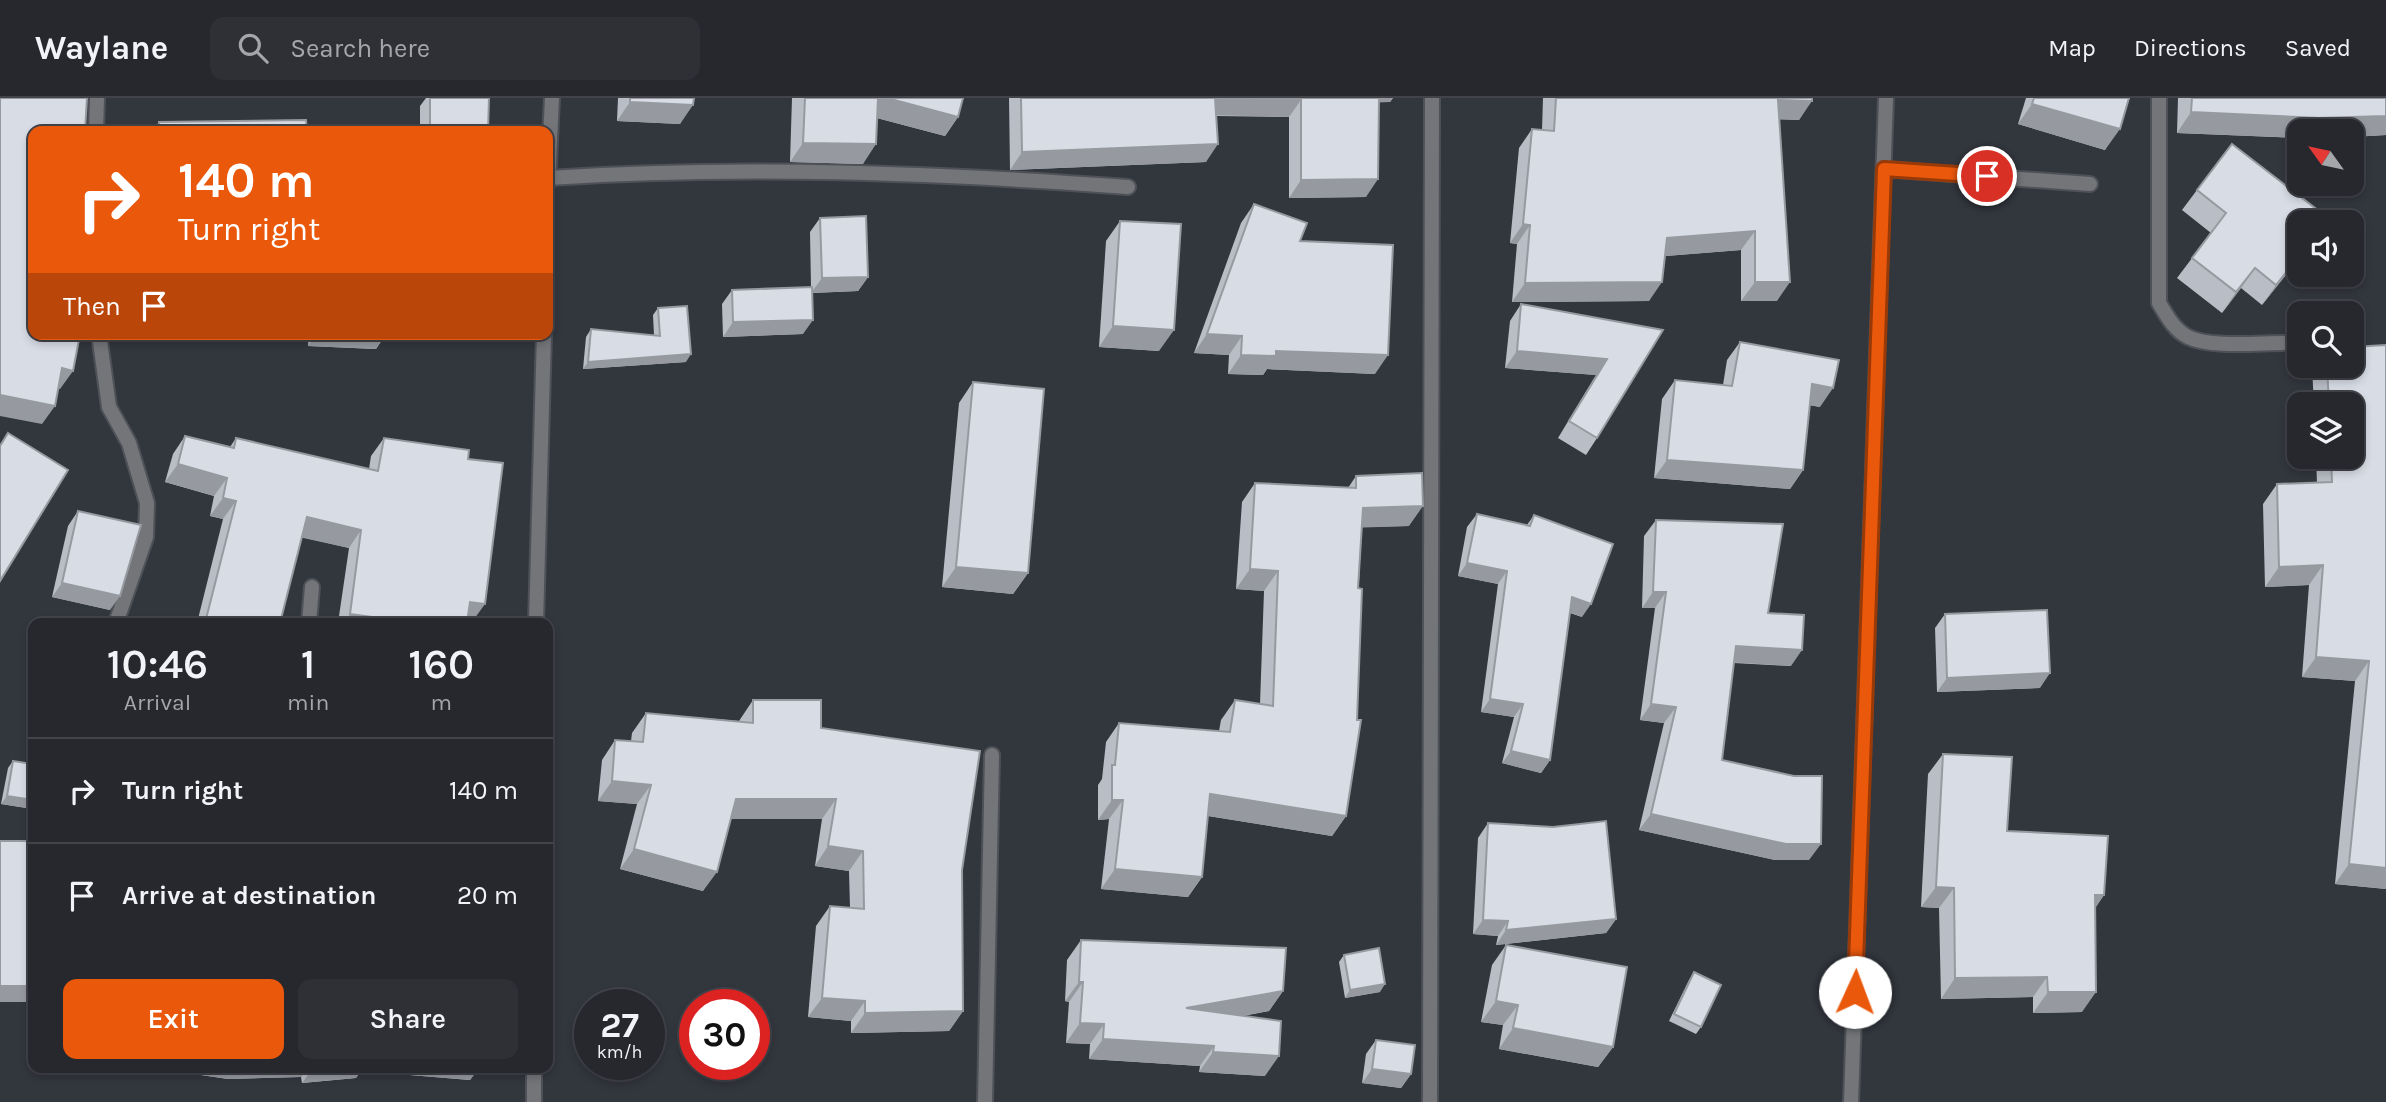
<!DOCTYPE html>
<html lang="en">
<head>
<meta charset="utf-8">
<style>
  :root { --surface:#26282e; --page:#2e3036; --text:#f1f3f6; --muted:#a4a6aa; --line:#42444a; --accent:#ea580c }
  body { margin:0; font-family:Karla,sans-serif; background:var(--page); color:var(--text); height:100vh; display:flex; flex-direction:column; font-size:26px; white-space:nowrap }
  * { box-sizing:border-box; margin:0 }
  p { font-size:23px; color:var(--muted) }
  .icon { flex:none; width:38px; height:38px; fill:none; stroke:currentColor; stroke-width:2; stroke-linecap:round; stroke-linejoin:round }
  .map { position:relative; flex:1; overflow:hidden }
  .drawer { position:absolute; left:28px; top:520px; width:525px; height:455px; display:flex; flex-direction:column; background:var(--surface); border-radius:14px; box-shadow:0 4px 10px #0003,0 0 0 2px var(--line) }
  .drawer>* { flex:none }
  .hud { position:absolute; left:28px; top:28px; width:525px; height:214px; border-radius:14px; box-shadow:0 4px 10px #0003,0 0 0 2px var(--line); background:#ea580c; color:#fff; overflow:hidden }
  .needle { width:46px; rotate:303deg }
  .fabs { position:absolute; left:2287px; top:21px; display:grid; gap:14px }
  .fabs a { display:grid; place-items:center; width:77px; height:77px; border-radius:14px; background:var(--surface); box-shadow:0 4px 10px #0003,0 0 0 2px var(--line); font-size:35px }
  .speed { position:absolute; left:574px; top:891px; display:flex; gap:14px; font-size:35px; font-weight:700; text-align:center }
  .speed>* { display:grid; place-content:center; width:91px; height:91px; border-radius:50%; background:var(--surface); box-shadow:0 4px 10px #0003,0 0 0 2px var(--line); line-height:1 }
  .speed small { font-size:18px; font-weight:400 }
  .speed .limit { border:10px solid #d22; background:#fff; color:#111 }
  .pin { position:absolute; display:grid; place-items:center; width:60px; height:60px; color:#fff; margin:-30px; border:4px solid #fff; border-radius:50%; box-shadow:0 2px 7px #0007 }
  .me { position:absolute; width:77px; margin:-38px; rotate:2deg; stroke-linejoin:round; filter:drop-shadow(0 0 5px #0008) }
  .turn { display:flex; align-items:center; gap:24px; height:147px; padding:0 35px; font-size:32px }
  .turn .icon { width:91px; height:91px; stroke-width:2.5 }
  .turn b { display:block; font-size:49px; line-height:60px }
  .then { display:flex; align-items:center; height:66px; padding:0 35px; background:#0003; gap:14px; font-size:26px }
  .eta { display:flex; justify-content:space-evenly; align-items:center; height:119px; text-align:center }
  .eta b { font-size:42px; font-weight:600; line-height:49px }
  .action { display:flex; gap:14px; margin-top:auto; padding:14px 35px }
  .action a { flex:1; height:80px; border-radius:14px; background:var(--accent); color:#fff; font-size:28px; font-weight:600; line-height:80px; text-align:center }
  .action a+a { background:var(--page); color:var(--text) }
  ul { padding:0; list-style:none }
  li { display:flex; align-items:center; gap:21px; height:105px; padding:0 35px; border-top:2px solid var(--line) }
  li div { flex:1 }
  li b { display:block; font-size:26px }
  li em { font-style:normal }
  header { display:flex; align-items:center; gap:42px; box-sizing:border-box; height:98px; padding:0 35px; background:var(--surface); border-bottom:2px solid var(--line) }
  header strong { font-size:33px }
  nav { display:flex; gap:38px; margin-inline-start:auto; font-size:24px }
  .search { width:490px; height:63px; background:var(--page); display:flex; align-items:center; gap:18px; box-sizing:border-box; padding:0 24px; border-radius:14px; color:var(--muted); font-size:26px }
  .map>svg:first-child { display:block }
  .lines { fill:none; stroke-linecap:round; stroke-linejoin:round }
  .service-casing { stroke:#4e5258; stroke-width:18 }
  .minor-casing { stroke:#4e5258; stroke-width:18 }
  .service { stroke:#737579; stroke-width:14 }
  .minor { stroke:#737579; stroke-width:14 }
  .wall { fill:#b9bdc5 }
  .shaded-wall { fill:#969aa0 }
  .building { fill:#d7dce5; stroke:#969aa0; stroke-width:2 }
  .route-casing { stroke:#983908; stroke-width:18 }
  .route { stroke:#ea580c; stroke-width:12 }
</style>
</head>
<body>
<header>
<strong>Waylane</strong>
<div class="search"><svg class="icon" aria-label="search" viewBox="0 0 24 24"><circle cx="10" cy="10" r="6"/><path d="M15 15l6 6"/></svg>Search here</div>
<nav><a>Map</a><a>Directions</a><a>Saved</a></nav>
</header>
<div class="map">
<svg width="2386" height="1004" viewBox="0 0 2386 1004">
  <rect width="100%" height="100%" fill="#32363d"/>
  <g class="lines">
    <defs>
      <g id="service">
        <path d="M2159,0v205c8,13 15,27 29,34 22,11 70,6 95,6"/>
        <polyline points="96,33 97,0"/>
        <polyline points="1884,71 2090,86"/>
        <polyline points="99,236 109,309 129,345 147,405 146,439 116,525"/>
        <polyline points="309,525 312,489"/>
      </g>
      <g id="minor">
        <path d="M548,80c193,-13 387,-5 580,9"/>
        <polyline points="548,85 552,0"/>
        <polyline points="536,525 544,236"/>
        <polyline points="534,1004 534,970"/>
        <polyline points="985,1004 992,657"/>
        <polyline points="1430,1004 1432,0"/>
        <polyline points="1851,1004 1886,0"/>
      </g>
    </defs>
    <!-- service casing -->
    <use href="#service" class="service-casing"/>
    <!-- minor casing -->
    <use href="#minor" class="minor-casing"/>
    <!-- service -->
    <use href="#service" class="service"/>
    <!-- minor -->
    <use href="#minor" class="minor"/>
  </g>
  <!-- wall -->
  <g class="wall">
    <polygon points="426,0 489,0 488,33 420,33 420,8"/>
    <polygon points="618,0 694,0 680,26 617,23"/>
    <polygon points="792,0 963,0 958,19 945,38 877,20 863,66 790,64"/>
    <polygon points="1009,0 1393,0 1390,4 1379,4 1366,99 1289,100 1289,19 1216,18 1206,64 1010,72"/>
    <polygon points="1543,0 1812,0 1799,22 1780,21 1777,203 1741,203 1741,152 1665,158 1649,203 1512,204 1517,146 1510,145 1519,50 1532,31 1542,32"/>
    <polygon points="2026,0 2129,0 2105,52 2018,26"/>
    <polygon points="2178,0 2386,0 2386,37 2352,39 2300,33 2300,40 2177,35"/>
    <polygon points="159,24 307,33 152,33"/>
    <polygon points="2197,92 2300,159 2262,207 2241,190 2222,215 2177,180 2211,135 2182,112"/>
    <polygon points="1254,106 1300,143 1375,276 1267,271 1263,277 1228,276 1229,257 1194,255 1241,125"/>
    <polygon points="820,120 868,179 858,193 812,195 803,236 723,239 722,206 732,192 811,189 810,134"/>
    <polygon points="1120,123 1159,253 1099,249 1106,143"/>
    <polygon points="1521,206 1663,232 1597,340 1586,357 1558,340 1596,277 1505,270 1510,223"/>
    <polygon points="658,210 686,264 583,271 586,239 591,231 654,237 653,217"/>
    <polygon points="309,236 386,236 376,251 308,248"/>
    <polygon points="1740,244 1820,309 1809,307 1803,372 1790,391 1654,380 1662,301 1675,282 1723,287 1727,262"/>
    <polygon points="2386,247 2386,791 2335,786 2355,583 2302,579 2309,487 2265,489 2263,406 2277,386 2317,385 2316,359 2352,359 2352,306 2314,306 2312,270 2314,268 2352,268"/>
    <polygon points="973,284 1028,475 1013,496 942,489 959,305"/>
    <polygon points="185,338 230,349 236,340 369,371 371,358 384,340 468,361 472,524 467,523 467,525 338,525 349,450 302,439 280,525 197,525 223,421 210,418 214,398 165,384 173,356"/>
    <polygon points="1356,378 1409,428 1362,429 1346,718 1332,738 1208,718 1202,779 1188,799 1101,791 1109,721 1098,722 1098,687 1102,681 1106,644 1119,625 1219,633 1221,622 1235,602 1260,606 1264,493 1236,491 1242,404 1255,385 1348,390"/>
    <polygon points="78,413 110,512 52,499 68,428"/>
    <polygon points="1477,416 1527,427 1534,417 1582,519 1570,515 1550,662 1541,675 1502,665 1514,619 1481,614 1498,486 1458,478 1467,429"/>
    <polygon points="1656,422 1768,515 1791,568 1734,565 1722,662 1809,762 1775,762 1639,732 1664,625 1640,622 1655,510 1642,510 1644,438"/>
    <polygon points="1945,516 2040,590 1937,594 1935,530"/>
    <polygon points="753,602 821,630 962,772 963,913 949,933 851,935 851,923 808,919 816,828 830,808 850,810 849,773 815,768 822,721 731,721 703,793 620,771 637,706 598,703 602,662 615,642 631,643 632,635 646,615 739,623"/>
    <polygon points="1943,656 2007,733 2104,797 2095,810 2082,914 2033,915 2033,899 1941,901 1939,810 1921,809 1928,676"/>
    <polygon points="13,663 33,666 33,711 1,706 8,670"/>
    <polygon points="1488,725 1616,821 1606,835 1496,847 1498,838 1473,836 1478,740"/>
    <polygon points="1081,842 1283,893 1269,913 1243,918 1265,978 1199,974 1200,968 1089,961 1090,946 1066,945 1069,904 1065,903 1067,862"/>
    <polygon points="1506,847 1613,949 1598,969 1499,951 1503,927 1481,924 1492,867"/>
    <polygon points="1344,857 1380,894 1345,900 1339,864"/>
    <polygon points="1694,874 1701,929 1696,936 1669,923 1689,882"/>
    <polygon points="1376,942 1411,976 1401,990 1362,985 1366,956"/>
    <polygon points="191,970 479,970 470,982 361,973 356,980 302,985 301,979 228,981 194,976 195,970"/>
  </g>
  <!-- shaded-wall -->
  <g class="shaded-wall">
    <polygon points="876,0 887,0 958,19 945,38 865,17"/>
    <polygon points="1215,0 1301,2 1289,19 1203,17"/>
    <polygon points="1370,0 1393,0 1390,4 1366,5"/>
    <polygon points="1778,2 1812,3 1799,22 1765,21"/>
    <polygon points="630,4 693,7 680,26 617,23"/>
    <polygon points="2032,6 2120,31 2105,52 2018,26"/>
    <polygon points="2191,14 2386,18 2386,37 2352,39 2352,33 2300,33 2300,40 2177,35"/>
    <polygon points="803,45 876,46 863,66 790,64"/>
    <polygon points="1218,46 1206,64 1010,72 1022,54"/>
    <polygon points="1378,81 1366,99 1289,100 1301,82"/>
    <polygon points="1523,126 1530,127 1517,146 1510,145"/>
    <polygon points="1755,133 1741,152 1654,159 1667,140"/>
    <polygon points="2300,157 2300,159 2262,207 2276,187"/>
    <polygon points="2255,170 2241,190 2222,215 2236,194"/>
    <polygon points="868,179 858,193 811,195 822,180"/>
    <polygon points="1662,184 1649,203 1512,204 1525,185"/>
    <polygon points="1755,184 1790,184 1777,203 1741,203"/>
    <polygon points="813,222 803,236 723,239 733,224"/>
    <polygon points="1113,228 1174,232 1159,253 1099,249"/>
    <polygon points="316,236 386,236 376,251 308,248"/>
    <polygon points="1207,236 1242,238 1229,257 1194,255"/>
    <polygon points="1276,253 1388,257 1375,276 1267,271 1263,277 1228,276 1241,257"/>
    <polygon points="1517,253 1607,261 1596,277 1505,270"/>
    <polygon points="691,256 686,264 583,271 588,264"/>
    <polygon points="62,270 73,273 60,291 49,289"/>
    <polygon points="1812,286 1833,290 1820,309 1799,305"/>
    <polygon points="0,297 55,308 42,326 0,318"/>
    <polygon points="1667,362 1803,372 1790,391 1654,380"/>
    <polygon points="178,366 227,380 214,398 165,384"/>
    <polygon points="223,400 236,403 223,421 210,418"/>
    <polygon points="1423,408 1409,428 1349,430 1363,410"/>
    <polygon points="307,419 361,432 349,450 294,438"/>
    <polygon points="1467,465 1507,473 1498,486 1458,478"/>
    <polygon points="2323,467 2309,487 2265,489 2279,469"/>
    <polygon points="956,469 1028,475 1013,496 942,489"/>
    <polygon points="1250,471 1278,473 1264,493 1236,491"/>
    <polygon points="62,485 120,498 110,512 52,499"/>
    <polygon points="1653,494 1666,494 1655,510 1642,510"/>
    <polygon points="1572,499 1591,506 1582,519 1563,512"/>
    <polygon points="470,504 485,506 472,524 457,522"/>
    <polygon points="350,516 416,525 343,525"/>
    <polygon points="1736,548 1802,552 1791,568 1725,564"/>
    <polygon points="2316,559 2369,563 2355,583 2302,579"/>
    <polygon points="2050,575 2040,590 1937,594 1947,580"/>
    <polygon points="1490,601 1523,606 1514,619 1481,614"/>
    <polygon points="1651,606 1676,609 1664,625 1640,622"/>
    <polygon points="1511,653 1550,662 1541,675 1502,665"/>
    <polygon points="612,683 651,687 637,706 598,703"/>
    <polygon points="1210,696 1346,718 1332,738 1196,716"/>
    <polygon points="7,698 33,702 33,711 1,706"/>
    <polygon points="736,701 836,701 822,721 723,721"/>
    <polygon points="1112,702 1123,702 1109,721 1098,722"/>
    <polygon points="1651,716 1821,746 1809,762 1775,762 1639,732"/>
    <polygon points="828,748 863,753 849,773 815,768"/>
    <polygon points="634,751 717,774 703,793 620,771"/>
    <polygon points="2349,766 2386,770 2386,791 2335,786"/>
    <polygon points="1115,771 1202,779 1188,799 1101,791"/>
    <polygon points="1936,789 1954,790 1939,810 1921,809"/>
    <polygon points="2095,797 2104,797 2090,818"/>
    <polygon points="1616,821 1606,835 1496,847 1506,832"/>
    <polygon points="1483,822 1508,823 1498,838 1473,836"/>
    <polygon points="2047,879 2033,899 1941,901 1955,880"/>
    <polygon points="1079,884 1083,884 1069,904 1065,903"/>
    <polygon points="1385,886 1380,894 1345,900 1350,892"/>
    <rect x="0" y="888" width="33" height="16"/>
    <polygon points="1283,893 1269,913 1172,930 1186,910"/>
    <polygon points="2048,894 2096,894 2082,914 2033,915"/>
    <polygon points="822,900 865,903 851,923 808,919"/>
    <polygon points="1496,903 1518,907 1503,927 1481,924"/>
    <polygon points="963,913 949,933 851,935 865,915"/>
    <polygon points="1080,925 1104,926 1090,946 1066,945"/>
    <polygon points="1513,930 1613,949 1598,969 1499,951"/>
    <polygon points="1103,941 1214,948 1200,968 1089,961"/>
    <polygon points="1213,954 1279,958 1265,978 1199,974"/>
    <polygon points="199,970 308,970 301,979 228,981 194,976"/>
    <polygon points="313,970 479,970 470,982 361,973 356,980 302,985"/>
    <polygon points="1372,971 1411,976 1401,990 1362,985"/>
  </g>
  <!-- building -->
  <g class="building">
    <polygon points="0,0 87,0 85,33 33,33 33,236 80,236 73,273 62,270 55,308 0,297"/>
    <polygon points="430,0 489,0 488,33 430,33"/>
    <polygon points="630,0 694,0 693,7 630,4"/>
    <polygon points="805,0 878,0 876,46 803,45"/>
    <polygon points="887,0 963,0 958,19"/>
    <polygon points="1021,0 1215,0 1218,46 1022,54"/>
    <polygon points="1221,0 1379,0 1378,81 1301,82 1301,2"/>
    <polygon points="1556,0 1812,0 1812,3 1778,2 1790,184 1755,184 1755,133 1667,140 1662,184 1525,185 1530,127 1523,126 1532,31 1554,33"/>
    <polygon points="2034,0 2129,0 2120,31 2032,6"/>
    <polygon points="2192,0 2386,0 2386,18 2319,20 2191,14"/>
    <polygon points="306,22 307,33 159,33 159,24"/>
    <polygon points="2232,46 2328,120 2325,124 2300,124 2300,157 2276,187 2255,170 2236,194 2192,160 2226,115 2197,92"/>
    <polygon points="1254,106 1307,125 1300,143 1393,147 1388,257 1276,253 1276,258 1241,257 1242,238 1207,236"/>
    <polygon points="866,118 868,179 822,180 820,120"/>
    <polygon points="1120,123 1181,126 1174,232 1113,228"/>
    <polygon points="812,189 813,222 733,224 732,192"/>
    <polygon points="1521,206 1663,232 1597,340 1569,323 1607,261 1517,253"/>
    <polygon points="687,208 691,256 588,264 591,231 660,238 658,210"/>
    <polygon points="1740,244 1839,262 1833,290 1812,286 1803,372 1667,362 1675,282 1732,288"/>
    <polygon points="2386,247 2386,770 2349,766 2369,563 2316,559 2323,467 2279,469 2277,386 2332,384 2331,359 2352,359 2352,306 2329,306 2327,268 2352,268 2352,249"/>
    <polygon points="973,284 1044,291 1028,475 956,469"/>
    <polygon points="8,335 68,372 0,483 0,348"/>
    <polygon points="185,338 234,350 236,340 378,373 384,340 469,352 468,361 503,365 485,506 470,504 467,525 416,525 350,516 361,432 307,419 280,525 205,525 236,403 223,400 227,380 178,366"/>
    <polygon points="1422,375 1423,408 1363,410 1358,490 1362,491 1357,622 1361,622 1346,718 1210,696 1202,779 1115,771 1123,702 1112,702 1112,667 1115,667 1119,625 1230,634 1235,602 1273,608 1278,473 1250,471 1255,385 1356,390 1356,378"/>
    <polygon points="78,413 141,427 120,498 62,485"/>
    <polygon points="1477,416 1530,428 1534,417 1613,446 1591,506 1572,499 1550,662 1511,653 1523,606 1490,601 1507,473 1467,465"/>
    <polygon points="1656,422 1783,426 1768,515 1804,517 1802,552 1736,548 1722,662 1794,678 1822,678 1821,746 1786,746 1651,716 1676,609 1651,606 1666,494 1653,494"/>
    <polygon points="2047,512 2050,575 1947,580 1945,516"/>
    <polygon points="753,602 821,602 821,630 980,653 962,772 963,913 865,915 865,903 822,900 830,808 864,811 863,753 828,748 836,701 736,701 717,774 634,751 651,687 612,683 615,642 643,644 646,615 753,625"/>
    <polygon points="1943,656 2012,659 2007,733 2108,738 2104,797 2095,797 2096,894 2048,894 2047,879 1955,880 1954,790 1936,789"/>
    <polygon points="13,663 33,666 33,702 7,698"/>
    <polygon points="1606,723 1616,821 1506,832 1508,823 1483,822 1488,725 1553,729"/>
    <rect x="0" y="743" width="33" height="145"/>
    <polygon points="1081,842 1286,850 1283,893 1186,910 1281,923 1279,958 1213,954 1214,948 1103,941 1104,926 1080,925 1083,884 1079,884"/>
    <polygon points="1506,847 1627,869 1613,949 1513,930 1518,907 1496,903"/>
    <polygon points="1379,850 1385,886 1350,892 1344,857"/>
    <polygon points="1694,874 1721,887 1701,929 1674,916"/>
    <polygon points="1376,942 1415,947 1411,976 1372,971"/>
  </g>
  <g class="lines">
    <defs>
      <polyline id="route" points="1855,894 1884,71 1987,78"/>
    </defs>
    <!-- route casing -->
    <use href="#route" class="route-casing"/>
    <!-- route -->
    <use href="#route" class="route"/>
  </g>
</svg>
<div class="fabs">
<a><svg class="needle" viewBox="-14 -14 28 28"><path d="M0-13l5 13h-10z" fill="#e53935"/><path d="M0 13l5-13h-10z" fill="#a4a6aa"/></svg></a>
<a><svg class="icon" aria-label="sound" viewBox="0 0 24 24"><path d="M4 9h4l5-4v14l-5-4H4zM17 9q2 3 0 6"/></svg></a>
<a><svg class="icon" aria-label="search" viewBox="0 0 24 24"><circle cx="10" cy="10" r="6"/><path d="M15 15l6 6"/></svg></a>
<a><svg class="icon" aria-label="layers" viewBox="0 0 24 24"><path d="M12 4l9 5-9 5-9-5zM3 14l9 5 9-5"/></svg></a>
</div>
<div class="speed"><div>27<small>km/h</small></div><div class="limit">30</div></div>
<div class="pin" style="left:1987px;top:78px;background:#d93025"><svg class="icon" aria-label="arrive" viewBox="0 0 24 24"><path d="M6 21V4h12l-3 4 3 4H6"/></svg></div>
<svg class="me" style="left:1855px;top:894px" viewBox="-20 -20 40 40"><circle r="19" fill="#fff"/><path d="M0-13L10 11 0 6-10 11z" fill="#ea580c"/></svg>
<div class="hud">
<div class="turn"><svg class="icon" aria-label="right" viewBox="0 0 24 24"><path d="M7 20v-9h11M14 6l5 5-5 5"/></svg><div><b>140 m</b>Turn right</div></div>
<div class="then">Then<svg class="icon" aria-label="arrive" viewBox="0 0 24 24"><path d="M6 21V4h12l-3 4 3 4H6"/></svg></div>
</div>
<section class="drawer">
<div class="eta">
<div><b>10:46</b><p>Arrival</p></div>
<div><b>1</b><p>min</p></div>
<div><b>160</b><p>m</p></div>
</div>
<ul>
<li><svg class="icon" aria-label="right" viewBox="0 0 24 24"><path d="M7 20v-9h11M14 6l5 5-5 5"/></svg><div><b>Turn right</b></div><em>140 m</em></li>
<li><svg class="icon" aria-label="arrive" viewBox="0 0 24 24"><path d="M6 21V4h12l-3 4 3 4H6"/></svg><div><b>Arrive at destination</b></div><em>20 m</em></li>
</ul>
<div class="action"><a>Exit</a><a>Share</a></div>
</section>
</div>
</body>
</html>
